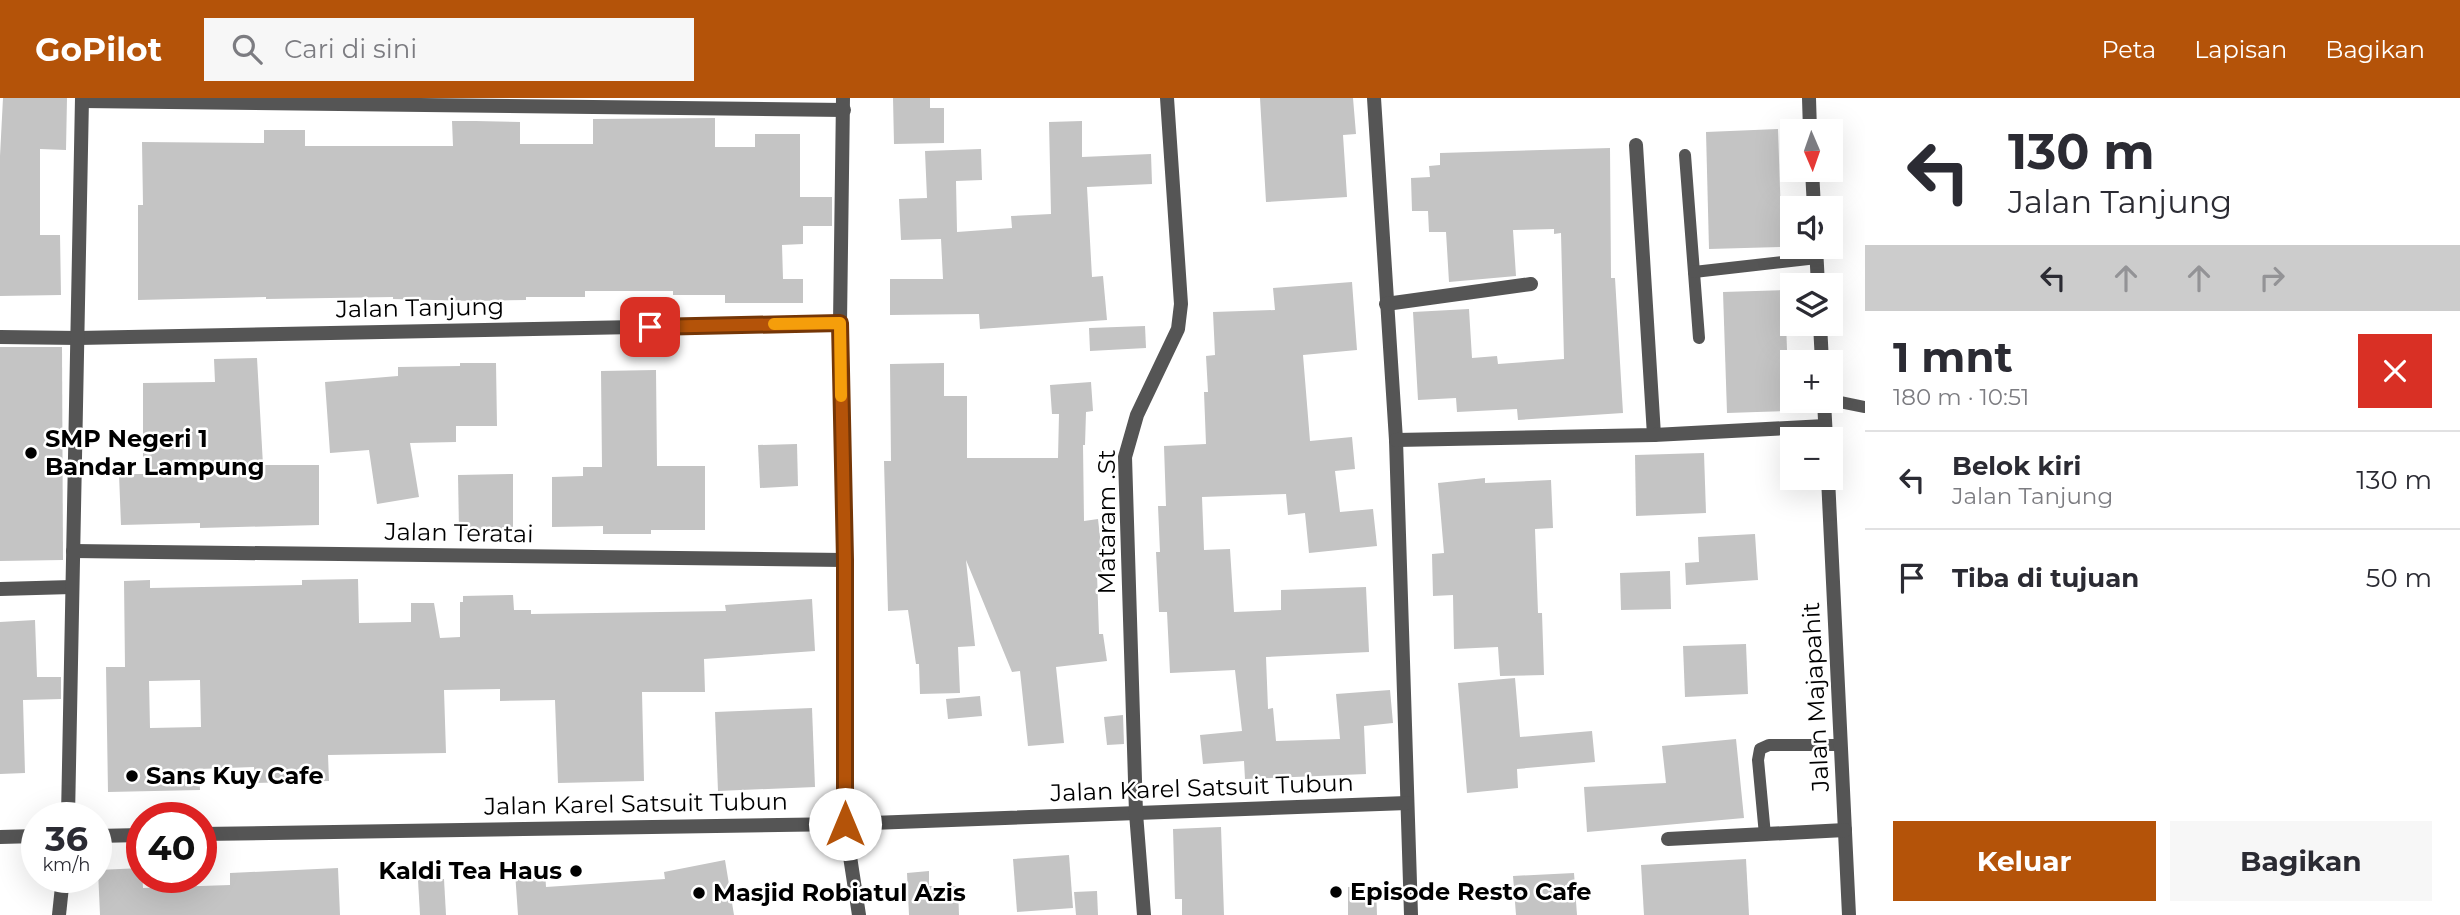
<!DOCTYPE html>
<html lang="id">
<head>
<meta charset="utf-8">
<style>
  :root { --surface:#fff; --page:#f7f7f7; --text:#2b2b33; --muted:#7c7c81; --line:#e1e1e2; --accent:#b45309 }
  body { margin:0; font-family:Montserrat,sans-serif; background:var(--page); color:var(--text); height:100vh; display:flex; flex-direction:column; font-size:26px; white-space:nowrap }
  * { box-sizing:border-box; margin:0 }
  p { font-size:23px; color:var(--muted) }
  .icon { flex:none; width:38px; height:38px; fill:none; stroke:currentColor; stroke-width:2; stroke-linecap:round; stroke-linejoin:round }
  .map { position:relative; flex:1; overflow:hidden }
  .sheet { display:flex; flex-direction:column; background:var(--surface); width:595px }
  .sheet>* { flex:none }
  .guide { background:#fff; color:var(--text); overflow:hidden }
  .needle { width:46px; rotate:178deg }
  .tools { position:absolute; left:1780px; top:21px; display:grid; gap:14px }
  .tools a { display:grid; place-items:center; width:63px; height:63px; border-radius:0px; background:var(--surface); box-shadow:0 7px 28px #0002; font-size:35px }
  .speed { position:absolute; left:21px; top:704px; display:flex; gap:14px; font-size:35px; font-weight:700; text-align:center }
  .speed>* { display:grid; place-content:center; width:91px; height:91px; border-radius:50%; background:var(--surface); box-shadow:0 7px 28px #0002; line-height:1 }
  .speed small { font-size:18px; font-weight:400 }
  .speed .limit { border:10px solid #d22; background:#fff; color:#111 }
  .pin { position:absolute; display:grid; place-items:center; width:60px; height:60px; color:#fff; margin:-30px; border-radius:14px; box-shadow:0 4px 10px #0006 }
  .me { position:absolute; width:77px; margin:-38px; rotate:0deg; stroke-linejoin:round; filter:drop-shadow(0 0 5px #0008) }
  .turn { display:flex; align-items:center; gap:24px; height:147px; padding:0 28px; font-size:32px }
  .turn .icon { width:91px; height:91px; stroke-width:2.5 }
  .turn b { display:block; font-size:49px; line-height:60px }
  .lanes { display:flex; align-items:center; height:66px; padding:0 28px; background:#0003; justify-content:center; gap:35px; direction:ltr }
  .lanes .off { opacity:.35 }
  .round { display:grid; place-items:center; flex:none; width:74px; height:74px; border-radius:0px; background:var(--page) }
  .head { display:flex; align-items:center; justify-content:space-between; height:119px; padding:0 28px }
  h1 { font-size:42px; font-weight:700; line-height:52px }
  .cta { display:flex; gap:14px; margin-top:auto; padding:14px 28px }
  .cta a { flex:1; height:80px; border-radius:0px; background:var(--accent); color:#fff; font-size:28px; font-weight:700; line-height:80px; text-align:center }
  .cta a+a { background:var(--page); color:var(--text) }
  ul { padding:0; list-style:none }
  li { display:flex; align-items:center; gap:21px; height:98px; padding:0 28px; border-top:2px solid var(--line) }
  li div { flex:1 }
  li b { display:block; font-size:26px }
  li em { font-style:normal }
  header { display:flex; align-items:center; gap:42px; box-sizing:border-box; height:98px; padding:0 35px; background:var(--accent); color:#fff }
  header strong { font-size:33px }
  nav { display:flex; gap:38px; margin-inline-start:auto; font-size:24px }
  .search { width:490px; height:63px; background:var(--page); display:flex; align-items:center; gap:18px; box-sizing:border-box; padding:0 24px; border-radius:0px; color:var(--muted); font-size:26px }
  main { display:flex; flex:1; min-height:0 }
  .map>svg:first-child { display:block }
  .building { fill:#c4c4c4; fill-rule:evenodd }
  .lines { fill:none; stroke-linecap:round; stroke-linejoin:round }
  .service { stroke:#555; stroke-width:12 }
  .minor { stroke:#555; stroke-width:14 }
  .tertiary { stroke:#555; stroke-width:14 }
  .route-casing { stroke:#753606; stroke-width:18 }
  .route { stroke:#b45309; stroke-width:12 }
  .slow { stroke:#f59e0b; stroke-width:12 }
  .poi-dot { fill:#000; stroke:#fff; stroke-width:2.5 }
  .labels { text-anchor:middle; stroke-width:5; stroke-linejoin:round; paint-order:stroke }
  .street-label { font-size:24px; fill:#000; stroke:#fff }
  .poi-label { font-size:24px; font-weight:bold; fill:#000; stroke:#fff; text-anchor:start }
</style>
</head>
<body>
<header>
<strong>GoPilot</strong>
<div class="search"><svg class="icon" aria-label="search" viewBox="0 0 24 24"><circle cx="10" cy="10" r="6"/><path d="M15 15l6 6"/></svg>Cari di sini</div>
<nav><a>Peta</a><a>Lapisan</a><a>Bagikan</a></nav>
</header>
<main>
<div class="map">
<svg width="1865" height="817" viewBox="0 0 1865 817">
  <rect width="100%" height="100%" fill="#fff"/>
  <!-- building -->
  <g class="building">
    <polygon points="3,0 67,0 66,52 40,51 40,137 60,137 61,197 0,198 0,58"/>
    <polygon points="893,0 930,0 930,10 944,10 944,45 894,46"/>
    <polygon points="1260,0 1353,0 1356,36 1343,37 1347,99 1266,104"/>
    <polygon points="715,20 715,49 755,49 755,36 800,36 800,99 832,99 832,128 803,128 803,146 782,147 783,181 803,181 803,205 725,205 725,197 673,197 673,193 585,193 585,199 526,199 526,202 474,203 393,201 393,199 266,201 266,199 138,202 138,107 143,107 142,44 264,45 264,32 305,32 305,48 453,48 452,23 475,23 520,24 520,46 593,46 593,21"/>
    <polygon points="1082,23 1082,59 1151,56 1152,86 1087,89 1092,179 1103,178 1107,222 980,231 979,216 890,217 890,181 943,181 941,141 901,142 899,101 927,100 925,53 981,51 982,82 956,83 957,134 1012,130 1011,118 1051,116 1049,24"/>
    <polygon points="1778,31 1782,149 1709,151 1706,34"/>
    <polygon points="1610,50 1611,180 1615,180 1623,315 1518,322 1517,311 1457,314 1456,300 1418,302 1413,214 1469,211 1472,260 1497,258 1498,266 1564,261 1561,135 1554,136 1554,131 1513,132 1516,178 1449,184 1446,134 1429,134 1428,113 1412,113 1411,80 1430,79 1429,68 1440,67 1440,55"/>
    <polygon points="1352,184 1357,252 1303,257 1310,343 1352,339 1355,371 1335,373 1340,414 1373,411 1377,448 1309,455 1305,415 1288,417 1286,396 1202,399 1204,452 1230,451 1234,514 1281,512 1281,492 1366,489 1369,554 1266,559 1268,611 1273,610 1276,643 1340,641 1336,596 1390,592 1393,625 1364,628 1366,676 1245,681 1244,663 1203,666 1200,637 1242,633 1235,572 1170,575 1167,514 1159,514 1156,454 1160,454 1158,408 1166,408 1164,348 1206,346 1204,294 1208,294 1206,258 1215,257 1213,214 1275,212 1273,190"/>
    <polygon points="1785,192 1789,313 1727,315 1723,194"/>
    <polygon points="1145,228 1146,250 1090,253 1089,230"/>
    <polygon points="0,249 62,249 63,462 0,463"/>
    <polygon points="257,260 263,367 319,367 319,427 200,430 200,425 121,427 119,376 143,376 143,285 215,284 214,261"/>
    <polygon points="460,265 496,265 497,328 456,328 456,344 410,345 419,399 377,406 369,352 330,355 325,284 398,278 398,269 460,268"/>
    <polygon points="944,265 944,298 967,298 967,360 1058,360 1059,316 1052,316 1050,287 1091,284 1093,313 1086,314 1085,347 1083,347 1084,423 1098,421 1104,474 1097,475 1099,536 1103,536 1107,563 1056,569 1064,645 1028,648 1020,573 1012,574 966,462 975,548 958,549 960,595 920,596 919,566 916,566 908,512 888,513 884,363 891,363 890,266"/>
    <polygon points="656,272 657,368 705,368 705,432 651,432 651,436 603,436 603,428 552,429 552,379 583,378 583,369 602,369 601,273"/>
    <polygon points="797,346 798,388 760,390 758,347"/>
    <polygon points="1704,355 1706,415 1636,418 1635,357"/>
    <polygon points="513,376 513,432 459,432 458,377"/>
    <polygon points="1485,380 1485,385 1551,382 1553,430 1535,431 1538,515 1542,515 1544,577 1500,578 1498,549 1454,551 1453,497 1433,498 1432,456 1444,455 1438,385"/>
    <polygon points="1755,436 1758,482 1686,487 1685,465 1699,464 1698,439"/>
    <polygon points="1670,473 1671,511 1621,512 1620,475"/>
    <path d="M358,481l1,44 52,-1v-19h23l6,35 20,-1v-35h3v-6l50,-1 1,15h17v4l195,-3 -1,-6 87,-6 3,52 -111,8 1,33h-63l2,89 -86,2 -3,-83 -55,1v-12l-56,1 2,63 -118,2 1,26 -74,2 -1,-16 -55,2 1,21 -92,2 -2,-125h19l-1,-86 26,-1v8l152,-3v-5zM200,582l1,47 -51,1 -1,-47z"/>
    <polygon points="35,522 37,579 61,579 61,601 23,602 25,675 0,676 0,524"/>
    <polygon points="1746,546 1748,596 1685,599 1683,548"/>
    <polygon points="1515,580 1520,639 1592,633 1595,664 1517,671 1518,690 1467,695 1458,585"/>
    <polygon points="980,598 982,618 948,621 946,601"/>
    <polygon points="812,610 815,689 718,693 715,614"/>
    <polygon points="1123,617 1124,646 1107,647 1104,619"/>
    <polygon points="1736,641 1744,720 1587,734 1584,689 1666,685 1662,648"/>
    <polygon points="1221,729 1224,817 1182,817 1182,801 1175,801 1173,731"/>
    <polygon points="1069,757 1073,810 1017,814 1013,761"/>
    <polygon points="1746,761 1749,817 1644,817 1641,767"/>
    <polygon points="725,762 734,817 518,817 515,774 545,772 546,789 665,781 664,774"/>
    <polygon points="142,770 143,790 230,787 230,775 338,770 340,817 100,817 98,772"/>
    <polygon points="929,773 929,788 958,788 959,817 909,817 907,775"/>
    <polygon points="1574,775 1577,817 1516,817 1513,778"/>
    <polygon points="444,781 446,817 420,817 418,782"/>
    <polygon points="1376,788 1377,817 1348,817 1348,789"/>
    <polygon points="1097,793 1098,817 1076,817 1074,794"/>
  </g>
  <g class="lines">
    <!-- service -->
    <g class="service">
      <polyline points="1685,57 1699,240"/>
      <polyline points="1694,174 1817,160"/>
      <polyline points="1830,302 1865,309"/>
      <polyline points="1765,737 1758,662 1760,651 1769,647 1841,647"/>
    </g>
    <!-- minor -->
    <g class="minor">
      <polyline points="1374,0 1396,342 1411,817"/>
      <polyline points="1809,0 1810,33"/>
      <polyline points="82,3 844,12"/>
      <polyline points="1636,47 1654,337"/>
      <polyline points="1812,72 1814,110"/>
      <polyline points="1816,149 1818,187"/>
      <polyline points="1386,206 1531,186"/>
      <polyline points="1820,226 1822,264"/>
      <polyline points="0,239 78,240 840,225"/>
      <polyline points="1824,303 1826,341"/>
      <polyline points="1396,342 1654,337 1825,328"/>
      <polyline points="1828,380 1849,817"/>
      <polyline points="73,453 844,462"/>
      <polyline points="0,491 72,489"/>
      <polyline points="68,719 82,0"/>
      <polyline points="201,736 845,726 1407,705"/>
      <polyline points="96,738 142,737"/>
      <polyline points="0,739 37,738"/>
      <polyline points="1668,741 1845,732"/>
      <polyline points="59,817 63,779"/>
      <polyline points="1144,817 1136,715 1125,359 1137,317 1178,231 1181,206 1167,0"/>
    </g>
    <!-- tertiary -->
    <polyline class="tertiary" points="843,0 840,225 844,462 845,726 859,817"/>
  </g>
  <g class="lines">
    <defs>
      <polyline id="route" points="650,229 840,225 845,462 845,726"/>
    </defs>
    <!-- route casing -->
    <use href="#route" class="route-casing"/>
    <!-- route -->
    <use href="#route" class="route"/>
    <!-- slow -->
    <polyline class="slow" points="774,226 840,225 841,298"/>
  </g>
  <!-- markers -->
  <g class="poi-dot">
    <circle cx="31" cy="355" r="7"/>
    <circle cx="132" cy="678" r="7"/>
    <circle cx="576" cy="773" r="7"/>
    <circle cx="1336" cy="794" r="7"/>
    <circle cx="699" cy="795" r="7"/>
  </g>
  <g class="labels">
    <!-- street labels -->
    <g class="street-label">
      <text transform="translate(420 210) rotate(-1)" y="8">Jalan Tanjung</text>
      <text transform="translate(1107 424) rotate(-90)" y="8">Mataram .St</text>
      <text transform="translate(459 435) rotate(1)" y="8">Jalan Teratai</text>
      <text transform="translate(1816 599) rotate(-93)" y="8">Jalan Majapahit</text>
      <text transform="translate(1202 690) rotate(-2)" y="8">Jalan Karel Satsuit Tubun</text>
      <text transform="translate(636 706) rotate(-1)" y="8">Jalan Karel Satsuit Tubun</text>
    </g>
    <!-- poi labels -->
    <g class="poi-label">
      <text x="45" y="349">SMP Negeri 1<tspan x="45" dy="28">Bandar Lampung</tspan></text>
      <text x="146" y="686">Sans Kuy Cafe</text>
      <text x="562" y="781" text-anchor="end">Kaldi Tea Haus</text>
      <text x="1350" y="802">Episode Resto Cafe</text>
      <text x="713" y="803">Masjid Robiatul Azis</text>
    </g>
  </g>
</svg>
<div class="tools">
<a><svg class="needle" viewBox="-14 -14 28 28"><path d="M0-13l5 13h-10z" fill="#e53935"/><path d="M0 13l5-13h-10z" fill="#7c7c81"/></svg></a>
<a><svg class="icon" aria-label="sound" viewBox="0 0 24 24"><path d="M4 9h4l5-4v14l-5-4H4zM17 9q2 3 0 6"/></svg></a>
<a><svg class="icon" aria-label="layers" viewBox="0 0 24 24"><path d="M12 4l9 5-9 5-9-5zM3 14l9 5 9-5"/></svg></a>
<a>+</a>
<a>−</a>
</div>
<div class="speed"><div>36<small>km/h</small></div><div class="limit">40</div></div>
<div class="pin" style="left:650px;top:229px;background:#d93025"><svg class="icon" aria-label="arrive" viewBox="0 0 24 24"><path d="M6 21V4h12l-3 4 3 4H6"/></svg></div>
<svg class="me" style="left:845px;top:726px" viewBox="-20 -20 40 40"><circle r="19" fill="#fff"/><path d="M0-13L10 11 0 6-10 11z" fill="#b45309"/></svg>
</div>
<section class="sheet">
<div class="guide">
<div class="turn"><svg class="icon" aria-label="left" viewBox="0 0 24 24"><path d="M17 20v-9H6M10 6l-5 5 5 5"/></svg><div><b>130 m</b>Jalan Tanjung</div></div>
<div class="lanes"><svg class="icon" aria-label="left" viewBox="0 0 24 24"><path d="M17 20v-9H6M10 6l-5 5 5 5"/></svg><svg class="icon off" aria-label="ahead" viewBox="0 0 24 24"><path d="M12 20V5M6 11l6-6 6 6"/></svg><svg class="icon off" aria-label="ahead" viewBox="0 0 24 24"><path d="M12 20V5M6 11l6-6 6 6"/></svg><svg class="icon off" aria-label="right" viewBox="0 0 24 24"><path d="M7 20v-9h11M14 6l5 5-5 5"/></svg></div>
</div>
<div class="head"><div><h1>1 mnt</h1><p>180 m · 10:51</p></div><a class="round" style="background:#d93025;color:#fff"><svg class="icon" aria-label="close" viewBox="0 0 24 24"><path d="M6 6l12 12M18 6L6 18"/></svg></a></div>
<ul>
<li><svg class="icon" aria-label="left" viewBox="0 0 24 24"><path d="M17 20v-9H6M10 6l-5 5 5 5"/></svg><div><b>Belok kiri</b><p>Jalan Tanjung</p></div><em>130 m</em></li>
<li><svg class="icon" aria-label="arrive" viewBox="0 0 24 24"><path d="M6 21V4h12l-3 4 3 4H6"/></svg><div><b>Tiba di tujuan</b></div><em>50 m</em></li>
</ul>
<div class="cta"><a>Keluar</a><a>Bagikan</a></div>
</section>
</main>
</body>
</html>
